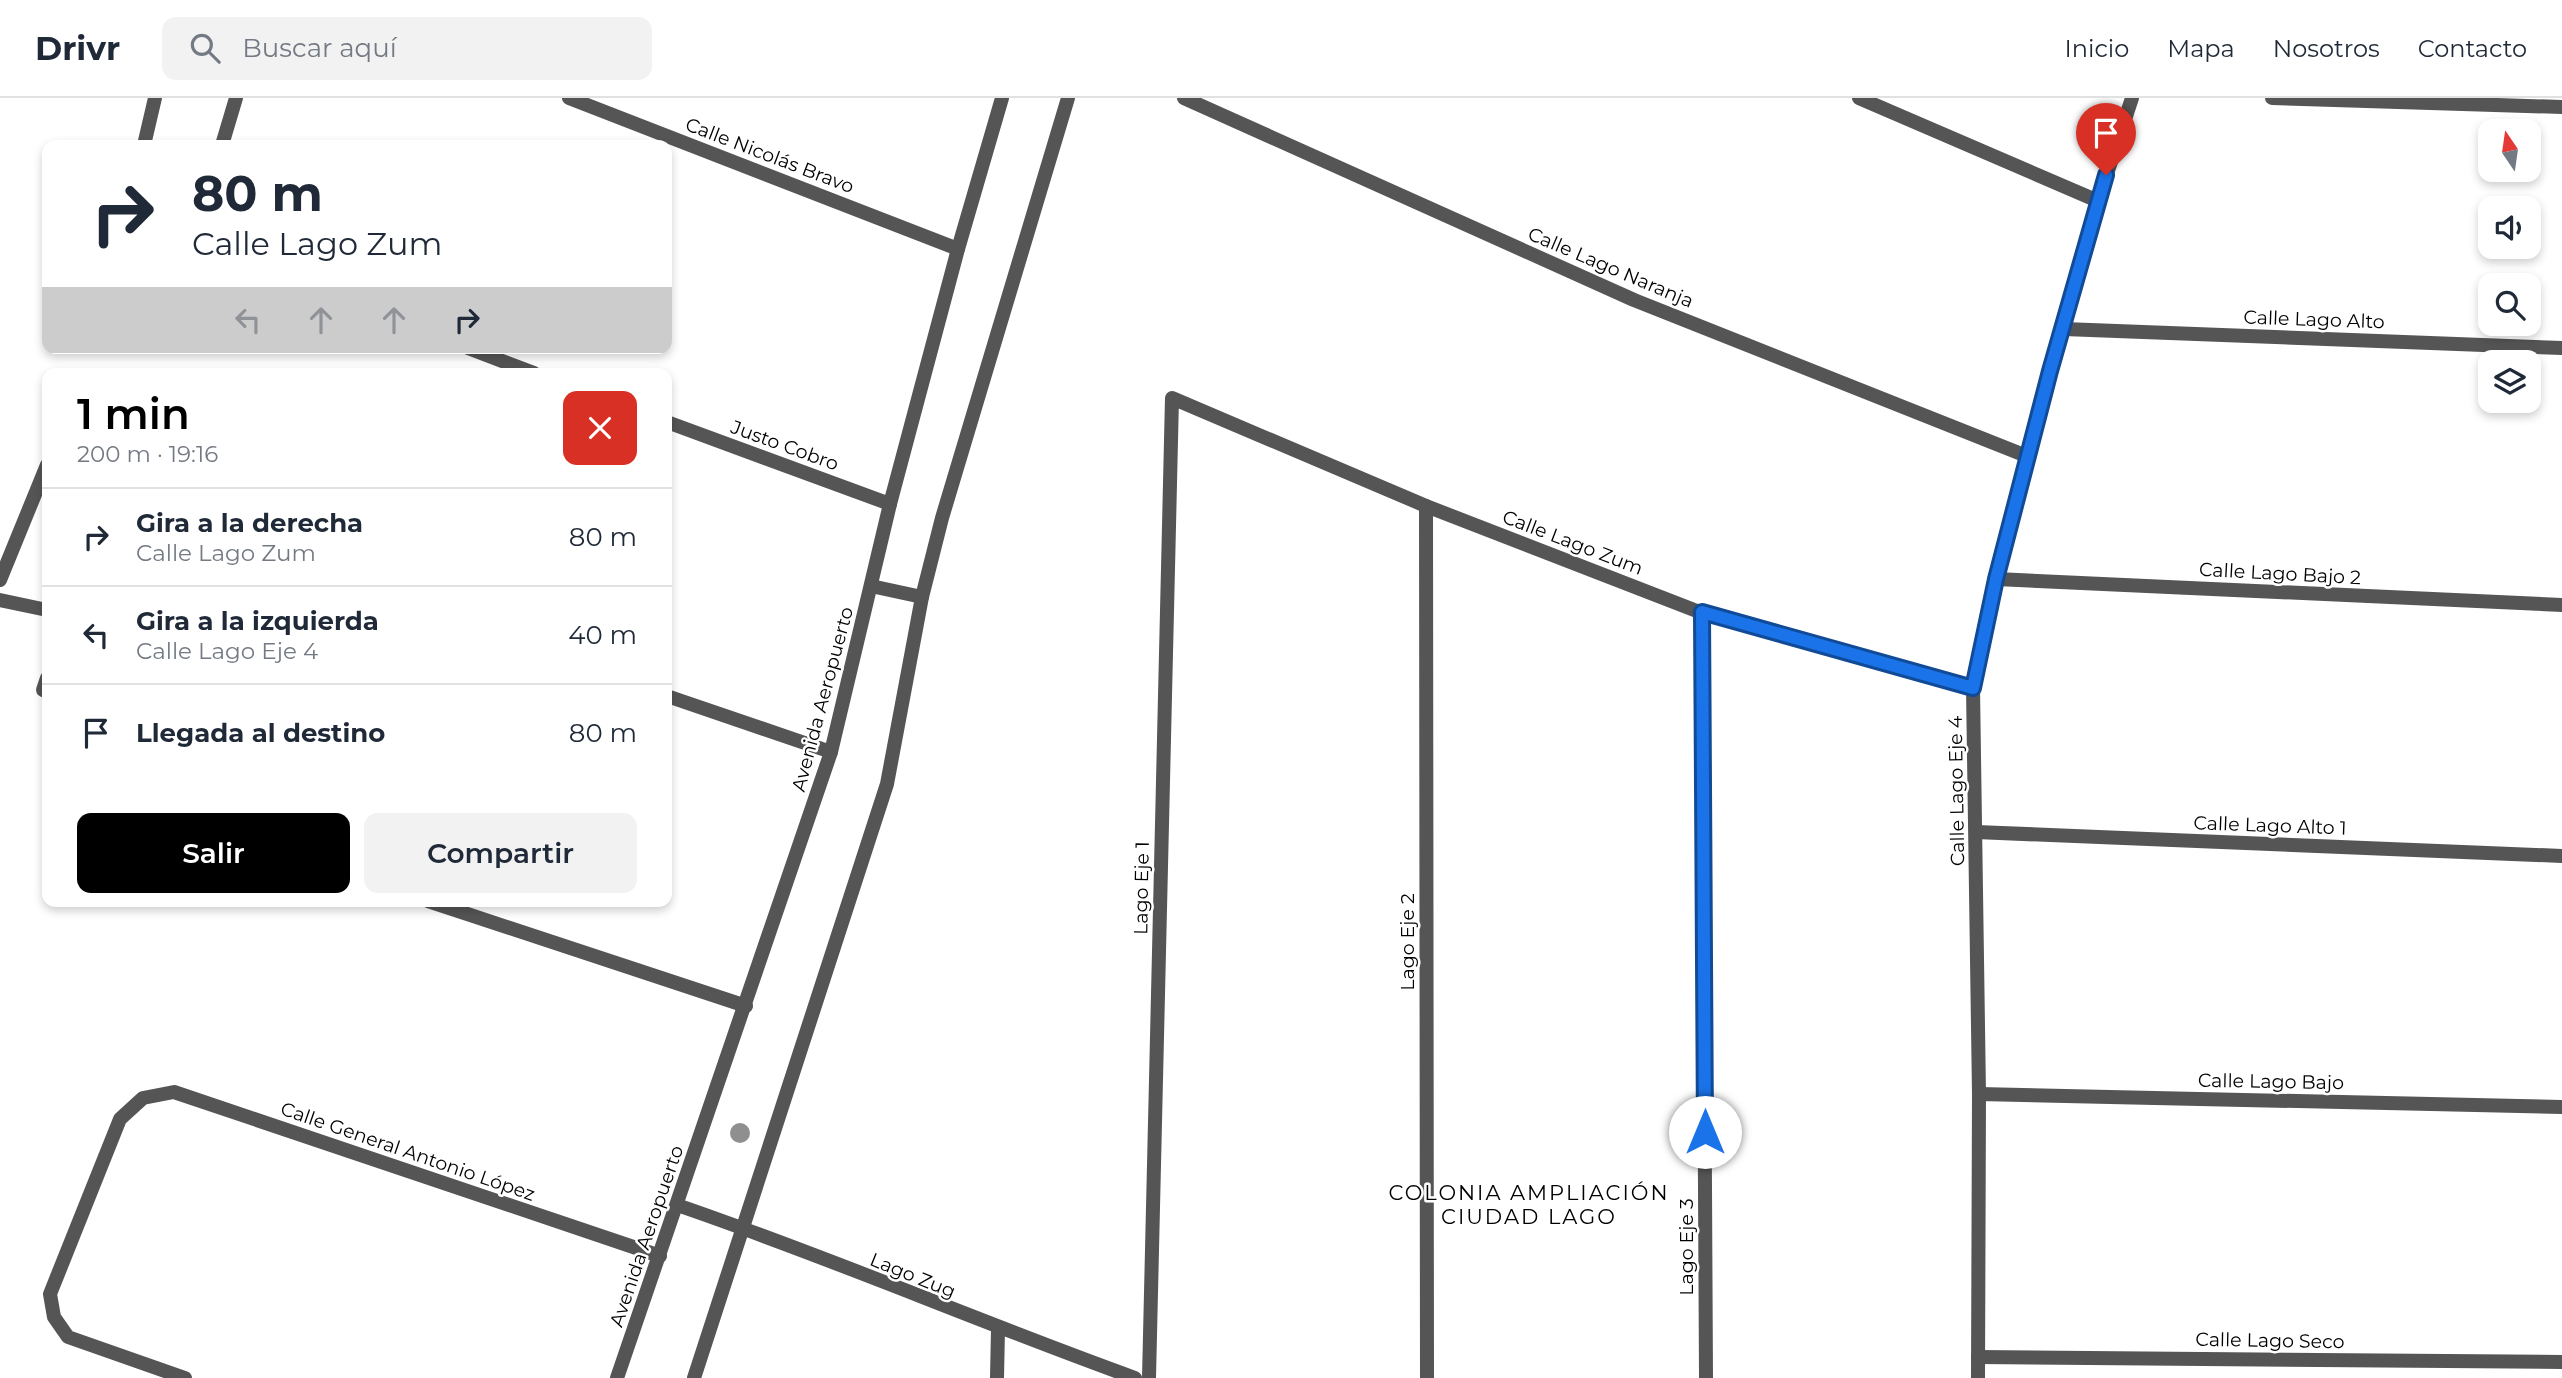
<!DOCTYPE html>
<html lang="es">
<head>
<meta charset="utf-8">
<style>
  :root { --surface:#fff; --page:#f2f2f3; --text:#1f2937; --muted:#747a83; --line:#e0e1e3; --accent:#000 }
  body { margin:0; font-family:Montserrat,sans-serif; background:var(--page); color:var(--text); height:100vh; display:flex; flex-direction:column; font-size:26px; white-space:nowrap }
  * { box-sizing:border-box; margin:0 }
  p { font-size:23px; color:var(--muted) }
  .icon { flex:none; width:38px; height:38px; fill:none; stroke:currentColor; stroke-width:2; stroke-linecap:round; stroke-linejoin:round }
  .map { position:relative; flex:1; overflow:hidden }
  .sheet { position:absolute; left:42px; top:270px; width:630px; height:539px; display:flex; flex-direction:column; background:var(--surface); border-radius:14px; box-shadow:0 4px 10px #0003 }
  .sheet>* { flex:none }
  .banner { position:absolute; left:42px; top:42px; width:630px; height:214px; border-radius:14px; box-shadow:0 4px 10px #0003; background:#fff; color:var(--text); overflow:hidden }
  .needle { width:46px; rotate:347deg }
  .fabs { position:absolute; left:2478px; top:21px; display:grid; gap:14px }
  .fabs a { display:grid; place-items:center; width:63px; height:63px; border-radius:14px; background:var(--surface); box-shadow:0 4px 10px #0003; font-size:35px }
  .pin { position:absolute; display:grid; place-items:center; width:60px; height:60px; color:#fff; margin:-72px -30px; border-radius:50% 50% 50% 0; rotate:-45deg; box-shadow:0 0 7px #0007 }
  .pin .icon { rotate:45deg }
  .me { position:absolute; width:77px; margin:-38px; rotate:0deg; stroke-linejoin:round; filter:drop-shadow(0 0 5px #0008) }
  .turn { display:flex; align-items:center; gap:24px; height:147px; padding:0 35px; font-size:32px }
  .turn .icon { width:91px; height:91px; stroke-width:2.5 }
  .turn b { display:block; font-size:49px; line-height:60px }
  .lanes { display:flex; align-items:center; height:66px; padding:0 35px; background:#0003; justify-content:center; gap:35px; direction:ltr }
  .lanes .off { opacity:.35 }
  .round { display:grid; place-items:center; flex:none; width:74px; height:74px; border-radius:14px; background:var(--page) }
  .headline { display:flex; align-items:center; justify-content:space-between; height:119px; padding:0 35px }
  h1 { font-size:42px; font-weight:600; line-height:52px; color:var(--accent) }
  .cta { display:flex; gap:14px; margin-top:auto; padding:14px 35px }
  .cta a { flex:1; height:80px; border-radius:14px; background:var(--accent); color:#fff; font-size:28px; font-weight:600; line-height:80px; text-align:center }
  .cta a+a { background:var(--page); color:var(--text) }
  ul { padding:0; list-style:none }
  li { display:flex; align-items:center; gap:21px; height:98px; padding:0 35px; border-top:2px solid var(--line) }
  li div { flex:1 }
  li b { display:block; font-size:26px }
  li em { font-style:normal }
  header { display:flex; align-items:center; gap:42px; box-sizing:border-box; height:98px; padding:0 35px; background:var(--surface); border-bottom:2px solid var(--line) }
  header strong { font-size:33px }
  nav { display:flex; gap:38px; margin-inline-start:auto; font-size:24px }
  .search { width:490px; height:63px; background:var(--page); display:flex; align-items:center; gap:18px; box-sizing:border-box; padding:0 24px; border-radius:14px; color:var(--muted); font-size:26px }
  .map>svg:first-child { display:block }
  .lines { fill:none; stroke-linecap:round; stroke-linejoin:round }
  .minor { stroke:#555; stroke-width:14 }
  .tertiary { stroke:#555; stroke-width:14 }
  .tree { fill:#8f8f8f }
  .route-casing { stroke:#114b97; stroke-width:18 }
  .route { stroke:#1a73e8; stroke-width:12 }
  .labels { text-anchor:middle; stroke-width:5; stroke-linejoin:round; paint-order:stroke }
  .street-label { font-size:19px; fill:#000; stroke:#fff }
  .neighbourhood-label { font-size:21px; letter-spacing:2px; fill:#000; stroke:#fff }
</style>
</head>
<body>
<header>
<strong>Drivr</strong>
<div class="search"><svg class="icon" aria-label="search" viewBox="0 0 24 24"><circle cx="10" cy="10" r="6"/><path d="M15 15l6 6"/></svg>Buscar aquí</div>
<nav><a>Inicio</a><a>Mapa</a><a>Nosotros</a><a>Contacto</a></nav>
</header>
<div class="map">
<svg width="2562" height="1280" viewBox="0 0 2562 1280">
  <rect width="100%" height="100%" fill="#fff"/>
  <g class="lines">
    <!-- minor -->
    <g class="minor">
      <polyline points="569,0 958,151"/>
      <polyline points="1184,0 1634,202 2029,359"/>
      <polyline points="1859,0 2098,103"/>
      <polyline points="2272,0 2562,9"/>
      <polyline points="144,47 155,0"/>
      <polyline points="222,47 236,0"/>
      <polyline points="2064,231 2562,250"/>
      <polyline points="468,250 534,275"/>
      <polyline points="667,324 890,406"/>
      <polyline points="1426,408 1427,1280"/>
      <polyline points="1996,481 2562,507"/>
      <polyline points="0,482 47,367"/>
      <polyline points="0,502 47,512"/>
      <polyline points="1702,515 1706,1280"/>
      <polyline points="43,592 47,580"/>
      <polyline points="667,598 831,654"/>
      <polyline points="1976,734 2562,758"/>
      <polyline points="428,803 746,908"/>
      <polyline points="1979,996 2562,1009"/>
      <path d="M677,1107c155,53 305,118 458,173"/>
      <polyline points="1978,1259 2562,1264"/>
      <polyline points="185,1280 68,1239 54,1219 50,1196 120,1021 143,1000 174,994 660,1158"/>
      <polyline points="997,1280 998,1231"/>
      <polyline points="1149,1280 1172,300 1426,408 1702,515 1973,590"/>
      <polyline points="1978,1280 1979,996 1973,590 1996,481 2050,273 2098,103 2132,0"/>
    </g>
    <!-- tertiary -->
    <g class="tertiary">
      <polyline points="871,488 922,499"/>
      <polyline points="617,1280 831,654 890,406 958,151 1002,0"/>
      <polyline points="694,1280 887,686 922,499 942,420 1068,0"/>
    </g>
  </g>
  <!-- trees -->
  <circle class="tree" cx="740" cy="1035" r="10"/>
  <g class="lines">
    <defs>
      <polyline id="route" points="1705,1034 1702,514 1973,590 1996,481 2050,273 2106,77"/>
    </defs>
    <!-- route casing -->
    <use href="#route" class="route-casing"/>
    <!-- route -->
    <use href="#route" class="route"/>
  </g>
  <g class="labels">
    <!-- street labels -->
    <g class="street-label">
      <text transform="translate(770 57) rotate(21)" y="7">Calle Nicolás Bravo</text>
      <text transform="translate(1611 169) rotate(23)" y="7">Calle Lago Naranja</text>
      <text transform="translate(2314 221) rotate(2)" y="7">Calle Lago Alto</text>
      <text transform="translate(785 347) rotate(20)" y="7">Justo Cobro</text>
      <text transform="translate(1573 444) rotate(21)" y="7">Calle Lago Zum</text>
      <text transform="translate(2280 475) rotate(3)" y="7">Calle Lago Bajo 2</text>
      <text transform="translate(822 601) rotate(-75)" y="7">Avenida Aeropuerto</text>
      <text transform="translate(1956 693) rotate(-91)" y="7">Calle Lago Eje 4</text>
      <text transform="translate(2270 727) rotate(2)" y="7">Calle Lago Alto 1</text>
      <text transform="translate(1141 790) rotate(-89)" y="7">Lago Eje 1</text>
      <text transform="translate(1407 844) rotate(-90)" y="7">Lago Eje 2</text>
      <text transform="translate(2271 983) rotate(1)" y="7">Calle Lago Bajo</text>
      <text transform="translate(408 1053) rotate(19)" y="7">Calle General Antonio López</text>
      <text transform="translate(646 1138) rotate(-71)" y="7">Avenida Aeropuerto</text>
      <text transform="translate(1686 1149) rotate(-90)" y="7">Lago Eje 3</text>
      <text transform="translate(913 1177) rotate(22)" y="7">Lago Zug</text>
      <text transform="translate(2270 1242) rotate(1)" y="7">Calle Lago Seco</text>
    </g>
    <!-- neighbourhood labels -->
    <g class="neighbourhood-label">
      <text x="1529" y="1102">COLONIA AMPLIACIÓN<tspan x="1529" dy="24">CIUDAD LAGO</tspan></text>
    </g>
  </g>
</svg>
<div class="fabs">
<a><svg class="needle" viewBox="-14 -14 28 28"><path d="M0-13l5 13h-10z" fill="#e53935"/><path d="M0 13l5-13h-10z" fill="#747a83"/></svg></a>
<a><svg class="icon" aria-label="sound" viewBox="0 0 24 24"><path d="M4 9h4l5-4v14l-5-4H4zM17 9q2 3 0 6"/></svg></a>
<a><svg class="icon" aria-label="search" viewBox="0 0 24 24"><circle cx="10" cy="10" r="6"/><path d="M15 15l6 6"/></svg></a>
<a><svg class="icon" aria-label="layers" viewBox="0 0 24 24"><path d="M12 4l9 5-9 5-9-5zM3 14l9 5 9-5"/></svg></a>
</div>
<div class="pin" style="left:2106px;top:77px;background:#d93025"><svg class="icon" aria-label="arrive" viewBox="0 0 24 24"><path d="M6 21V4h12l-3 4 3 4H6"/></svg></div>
<svg class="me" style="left:1705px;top:1034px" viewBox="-20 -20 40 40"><circle r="19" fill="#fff"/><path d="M0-13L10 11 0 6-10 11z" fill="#1a73e8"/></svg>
<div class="banner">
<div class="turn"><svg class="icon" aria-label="right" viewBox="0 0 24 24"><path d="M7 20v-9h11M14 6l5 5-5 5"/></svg><div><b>80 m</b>Calle Lago Zum</div></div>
<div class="lanes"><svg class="icon off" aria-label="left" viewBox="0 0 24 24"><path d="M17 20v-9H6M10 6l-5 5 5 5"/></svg><svg class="icon off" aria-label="ahead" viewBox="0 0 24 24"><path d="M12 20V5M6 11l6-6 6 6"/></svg><svg class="icon off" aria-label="ahead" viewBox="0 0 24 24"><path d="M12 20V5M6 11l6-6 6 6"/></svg><svg class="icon" aria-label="right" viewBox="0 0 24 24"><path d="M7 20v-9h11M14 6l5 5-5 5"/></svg></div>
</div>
<section class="sheet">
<div class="headline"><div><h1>1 min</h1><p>200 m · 19:16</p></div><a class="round" style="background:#d93025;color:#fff"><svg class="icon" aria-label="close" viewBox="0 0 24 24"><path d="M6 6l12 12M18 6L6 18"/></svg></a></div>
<ul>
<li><svg class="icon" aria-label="right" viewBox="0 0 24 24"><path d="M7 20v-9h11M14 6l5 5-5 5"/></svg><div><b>Gira a la derecha</b><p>Calle Lago Zum</p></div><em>80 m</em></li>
<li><svg class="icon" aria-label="left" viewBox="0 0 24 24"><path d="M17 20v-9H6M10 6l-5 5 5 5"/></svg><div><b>Gira a la izquierda</b><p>Calle Lago Eje 4</p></div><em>40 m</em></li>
<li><svg class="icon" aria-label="arrive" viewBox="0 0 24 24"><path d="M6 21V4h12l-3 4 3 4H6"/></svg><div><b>Llegada al destino</b></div><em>80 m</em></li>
</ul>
<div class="cta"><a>Salir</a><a>Compartir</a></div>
</section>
</div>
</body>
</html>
